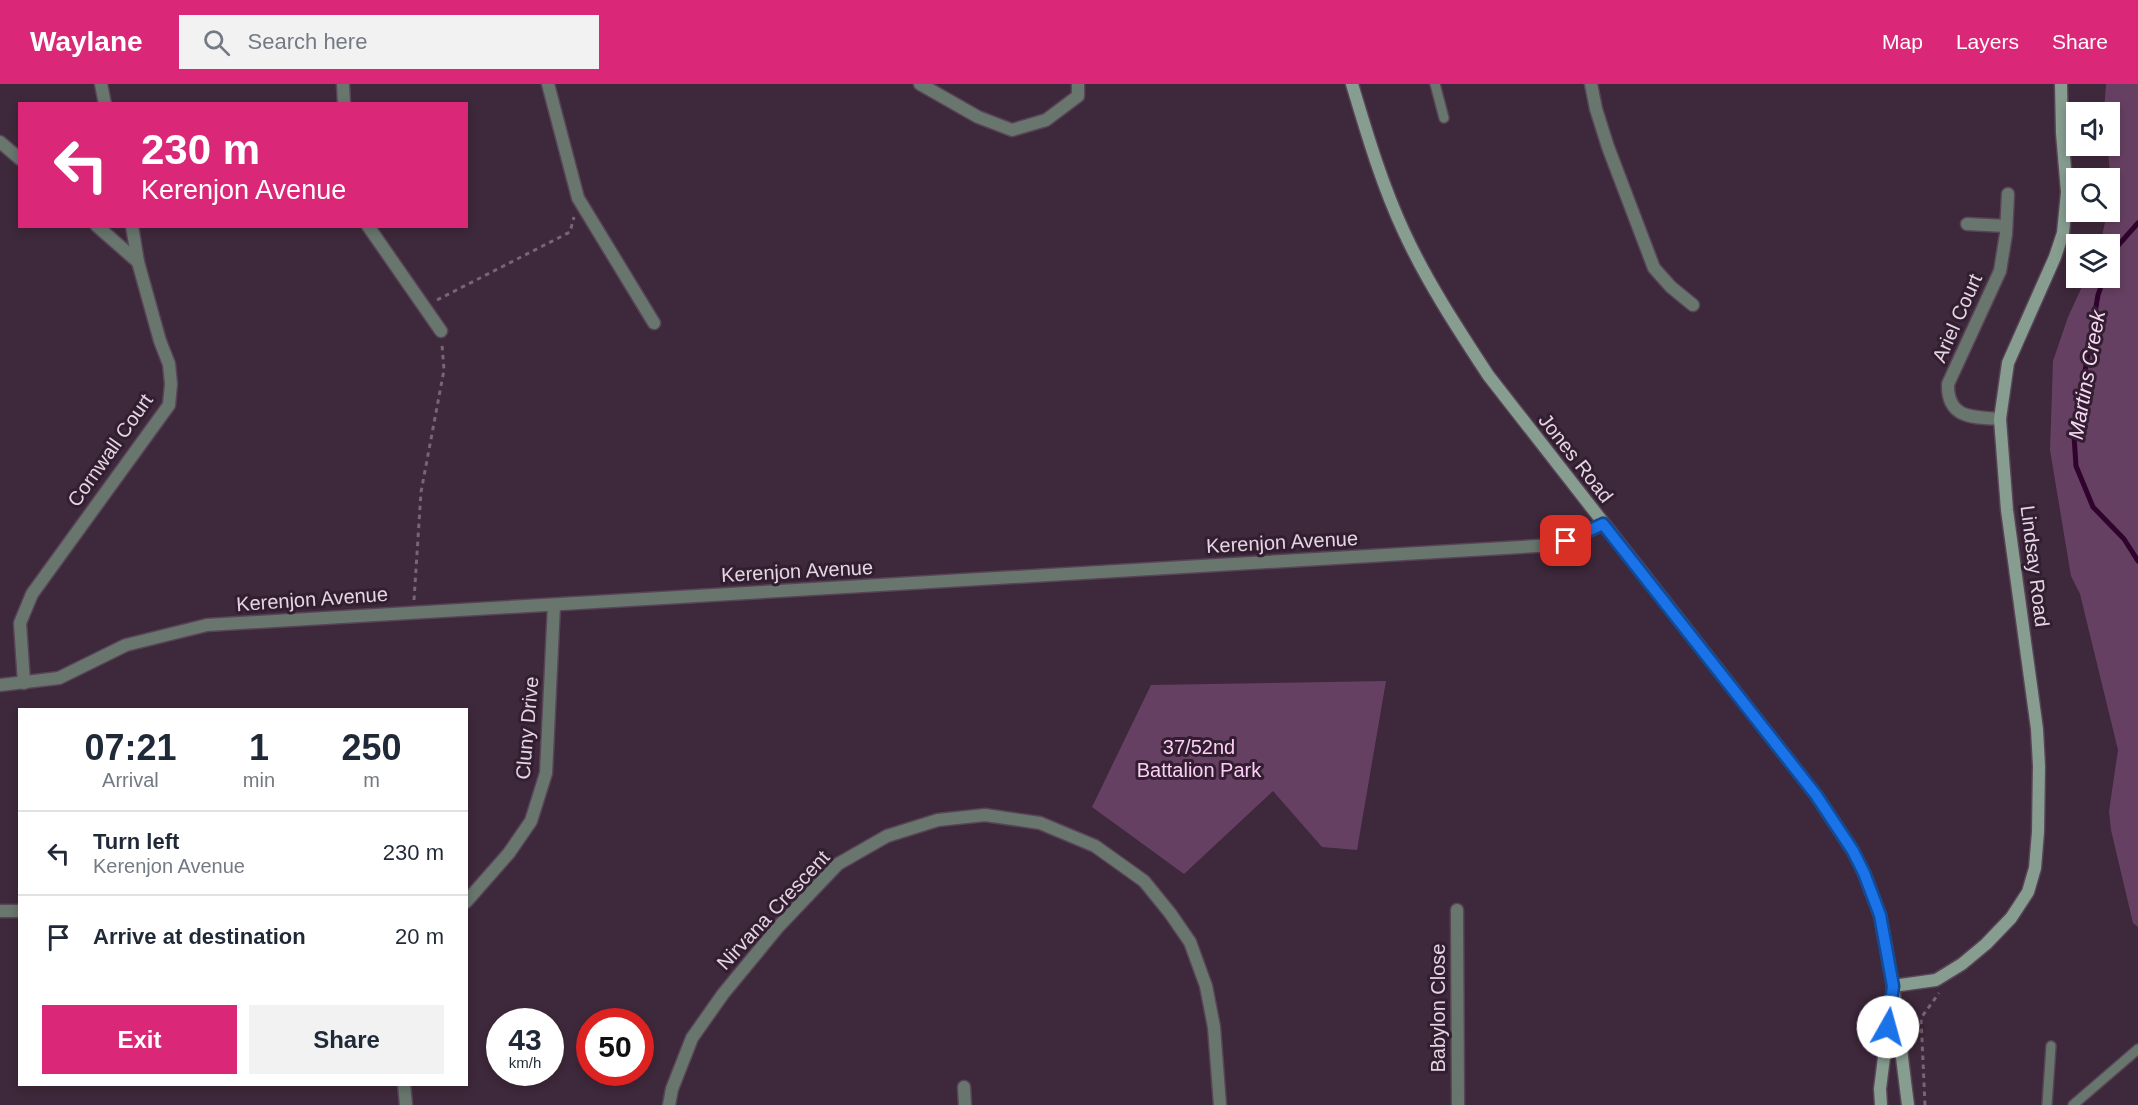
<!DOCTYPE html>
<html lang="en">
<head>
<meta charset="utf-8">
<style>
  :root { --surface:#fff; --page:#f2f2f3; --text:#1f2937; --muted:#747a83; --line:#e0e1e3; --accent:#db2777 }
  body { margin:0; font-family:Arial,sans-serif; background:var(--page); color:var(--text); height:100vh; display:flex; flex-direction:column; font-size:22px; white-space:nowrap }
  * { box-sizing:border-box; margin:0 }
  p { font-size:20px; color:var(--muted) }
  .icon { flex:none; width:33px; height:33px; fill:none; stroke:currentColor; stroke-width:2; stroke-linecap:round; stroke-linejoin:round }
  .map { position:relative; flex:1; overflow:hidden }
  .side { position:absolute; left:18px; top:624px; width:450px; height:378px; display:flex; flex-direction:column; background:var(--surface); border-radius:0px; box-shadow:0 3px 9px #0003 }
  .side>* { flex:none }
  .hud { position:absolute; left:18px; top:18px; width:450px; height:126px; border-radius:0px; box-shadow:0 3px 9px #0003; background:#db2777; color:#fff; overflow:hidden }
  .controls { position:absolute; left:2066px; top:18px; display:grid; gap:12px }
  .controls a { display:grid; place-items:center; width:54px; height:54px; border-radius:0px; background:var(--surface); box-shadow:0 3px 9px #0003; font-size:30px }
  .speed { position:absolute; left:486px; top:924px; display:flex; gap:12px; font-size:30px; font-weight:700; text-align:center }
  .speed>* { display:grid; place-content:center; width:78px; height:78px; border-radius:50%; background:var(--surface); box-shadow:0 3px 9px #0003; line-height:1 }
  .speed small { font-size:15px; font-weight:400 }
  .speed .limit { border:9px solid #d22; background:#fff; color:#111 }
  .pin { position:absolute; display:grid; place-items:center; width:51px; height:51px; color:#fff; margin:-26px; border-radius:12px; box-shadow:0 3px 9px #0006 }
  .me { position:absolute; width:66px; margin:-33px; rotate:7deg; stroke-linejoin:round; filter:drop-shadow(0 0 4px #0008) }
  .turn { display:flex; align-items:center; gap:21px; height:126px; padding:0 24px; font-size:27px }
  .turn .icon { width:78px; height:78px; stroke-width:2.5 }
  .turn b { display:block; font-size:42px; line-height:51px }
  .eta { display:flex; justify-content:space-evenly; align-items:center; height:102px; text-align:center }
  .eta b { font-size:36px; font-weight:600; line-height:42px }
  .cta { display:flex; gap:12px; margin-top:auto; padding:12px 24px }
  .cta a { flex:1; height:69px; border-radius:0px; background:var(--accent); color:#fff; font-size:24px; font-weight:600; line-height:69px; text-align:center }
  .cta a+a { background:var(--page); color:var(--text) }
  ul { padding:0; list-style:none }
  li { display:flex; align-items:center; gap:18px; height:84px; padding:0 24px; border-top:2px solid var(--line) }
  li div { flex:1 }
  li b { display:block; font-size:22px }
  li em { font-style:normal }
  header { display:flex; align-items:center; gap:36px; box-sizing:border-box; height:84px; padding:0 30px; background:var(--accent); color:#fff }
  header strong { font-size:28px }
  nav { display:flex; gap:33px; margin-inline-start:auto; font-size:21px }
  .search { width:420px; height:54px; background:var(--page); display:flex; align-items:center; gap:15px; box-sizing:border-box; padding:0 21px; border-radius:0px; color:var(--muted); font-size:22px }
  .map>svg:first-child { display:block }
  .green { fill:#664062 }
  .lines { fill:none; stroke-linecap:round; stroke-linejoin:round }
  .stream { stroke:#30022e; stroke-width:5 }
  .lane-casing { stroke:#584456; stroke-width:12 }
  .street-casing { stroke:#584456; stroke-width:15 }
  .secondary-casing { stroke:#584456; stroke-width:15 }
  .path { stroke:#776475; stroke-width:3; stroke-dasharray:4.5 4.5; stroke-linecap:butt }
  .lane { stroke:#68766e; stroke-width:9 }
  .street { stroke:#68766e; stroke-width:12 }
  .secondary { stroke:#869d90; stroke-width:12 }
  .route-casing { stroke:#114b97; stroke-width:15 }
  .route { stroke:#1a73e8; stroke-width:10 }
  .labels { text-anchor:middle; stroke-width:6; stroke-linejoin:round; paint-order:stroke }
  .street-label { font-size:20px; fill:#e3d5e1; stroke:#331e31 }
  .park-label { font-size:20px; fill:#fccdf6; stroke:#331e31 }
  .water-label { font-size:21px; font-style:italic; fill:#f8d9f4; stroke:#331e31 }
</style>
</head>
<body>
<header>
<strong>Waylane</strong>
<div class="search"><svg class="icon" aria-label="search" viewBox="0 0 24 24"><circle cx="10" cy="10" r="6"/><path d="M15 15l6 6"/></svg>Search here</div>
<nav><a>Map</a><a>Layers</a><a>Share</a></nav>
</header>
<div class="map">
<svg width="2138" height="1021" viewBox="0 0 2138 1021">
  <rect width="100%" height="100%" fill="#3e283b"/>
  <!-- green -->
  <g class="green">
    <path d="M2106,0h32v843l-5,-4 -22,-93 -2,-19 9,-61 -38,-156 -9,-18 -21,-126 3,-89 15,-44 18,-39h23v-34h-9c9,-36 13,-61 7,-98h2v-34h-5z"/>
    <polygon points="1386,597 1357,766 1322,763 1273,707 1184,790 1092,723 1151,601"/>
  </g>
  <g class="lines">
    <!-- stream -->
    <g class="stream">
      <polyline points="2109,180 2114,166 2138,139"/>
      <polyline points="2104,194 2098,211 2074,352 2076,382 2093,423 2124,455 2138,477"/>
    </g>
    <defs>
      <g id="lane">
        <polyline points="1435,0 1444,34"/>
        <polyline points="2047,1021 2051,962"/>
        <polyline points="2073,1021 2138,965"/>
      </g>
      <g id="street">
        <polyline points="101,0 105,20"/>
        <polyline points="343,0 344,20"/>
        <polyline points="548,0 578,114 654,239"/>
        <polyline points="920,0 978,33 1012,46 1046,36 1078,12 1078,0"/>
        <polyline points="1591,0 1596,25 1608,63 1654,184 1671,203 1693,221"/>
        <polyline points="0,58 20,75"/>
        <polyline points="1967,140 2006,142"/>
        <polyline points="97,142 138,178"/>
        <polyline points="368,142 441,247"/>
        <path d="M2000,335c-27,-2 -53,0 -52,-35l52,-113 6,-37 2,-40"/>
        <polyline points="24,599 20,539 32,510 169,321 171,300 169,280 160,257 138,178 132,142"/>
        <polyline points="0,601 59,594 126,561 207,541 1554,461 1578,452 1603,440"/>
        <polyline points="466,818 509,769 531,737 546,689 554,521"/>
        <polyline points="1457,826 1458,1021"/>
        <polyline points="0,827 20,827"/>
        <polyline points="404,1000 406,1021"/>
        <polyline points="964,1003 965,1021"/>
        <polyline points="669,1021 672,1005 692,954 723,910 779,842 838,780 887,752 938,736 985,731 1040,739 1095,762 1144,797 1170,829 1190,858 1206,902 1214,943 1220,1021"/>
      </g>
      <g id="secondary">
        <path d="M1352,0c15,50 30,101 52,148 23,50 54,97 84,143l328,420 37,56 11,22 16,42 13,71 15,119"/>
        <polyline points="1893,902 1936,896 1962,880 1986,860 2011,834 2028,808 2035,784 2038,748 2039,682 2037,645 2007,426 2000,335 2008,279 2055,173 2063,149 2067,108 2062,49 2061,0"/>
        <polyline points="1881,1021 1880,1005 1891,918"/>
      </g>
    </defs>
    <!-- lane casing -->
    <use href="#lane" class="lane-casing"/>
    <!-- street casing -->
    <use href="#street" class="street-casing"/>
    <!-- secondary casing -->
    <use href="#secondary" class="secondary-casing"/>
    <!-- path -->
    <g class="path">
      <polyline points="437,216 570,148 574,133"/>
      <polyline points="414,516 421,408 444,286 442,261"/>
      <polyline points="1925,1021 1921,934 1939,909"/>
    </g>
    <!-- lane -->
    <use href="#lane" class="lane"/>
    <!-- street -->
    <use href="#street" class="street"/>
    <!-- secondary -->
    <use href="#secondary" class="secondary"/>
  </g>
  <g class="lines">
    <defs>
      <polyline id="route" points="1566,457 1603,440 1816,711 1853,767 1864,789 1880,831 1893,902 1888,943"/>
    </defs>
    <!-- route casing -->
    <use href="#route" class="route-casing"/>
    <!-- route -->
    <use href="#route" class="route"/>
  </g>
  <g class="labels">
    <!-- street labels -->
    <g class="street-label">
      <text transform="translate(1957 234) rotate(-66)" y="7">Ariel Court</text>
      <text transform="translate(110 366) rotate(-55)" y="7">Cornwall Court</text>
      <text transform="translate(1576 374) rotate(52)" y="7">Jones Road</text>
      <text transform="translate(1282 458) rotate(-3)" y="7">Kerenjon Avenue</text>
      <text transform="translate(2035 482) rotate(83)" y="7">Lindsay Road</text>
      <text transform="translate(797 487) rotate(-3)" y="7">Kerenjon Avenue</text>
      <text transform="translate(312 515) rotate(-4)" y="7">Kerenjon Avenue</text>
      <text transform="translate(527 644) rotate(-85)" y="7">Cluny Drive</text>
      <text transform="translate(773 826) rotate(-47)" y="7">Nirvana Crescent</text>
      <text transform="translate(1438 924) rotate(-90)" y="7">Babylon Close</text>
    </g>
    <!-- park labels -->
    <g class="park-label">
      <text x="1199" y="670">37/52nd<tspan x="1199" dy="23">Battalion Park</tspan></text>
    </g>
    <!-- water labels -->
    <g class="water-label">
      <text transform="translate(2087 291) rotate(-80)" y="7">Martins Creek</text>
    </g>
  </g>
</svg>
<div class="controls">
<a><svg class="icon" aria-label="sound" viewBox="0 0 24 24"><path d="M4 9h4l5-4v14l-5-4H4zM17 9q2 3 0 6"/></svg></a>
<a><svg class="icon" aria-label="search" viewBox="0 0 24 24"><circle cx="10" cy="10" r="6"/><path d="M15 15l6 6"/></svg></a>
<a><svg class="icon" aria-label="layers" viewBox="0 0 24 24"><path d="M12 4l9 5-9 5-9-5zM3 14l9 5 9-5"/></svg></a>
</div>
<div class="speed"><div>43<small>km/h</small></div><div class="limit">50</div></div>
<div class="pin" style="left:1566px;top:457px;background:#d93025"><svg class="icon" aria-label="arrive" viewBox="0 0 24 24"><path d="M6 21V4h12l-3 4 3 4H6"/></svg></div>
<svg class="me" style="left:1888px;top:943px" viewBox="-20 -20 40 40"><circle r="19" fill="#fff"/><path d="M0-13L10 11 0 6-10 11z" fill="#1a73e8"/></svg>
<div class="hud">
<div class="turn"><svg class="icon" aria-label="left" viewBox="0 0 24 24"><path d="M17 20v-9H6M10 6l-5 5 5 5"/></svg><div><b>230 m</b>Kerenjon Avenue</div></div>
</div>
<section class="side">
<div class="eta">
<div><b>07:21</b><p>Arrival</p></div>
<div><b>1</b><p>min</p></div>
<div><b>250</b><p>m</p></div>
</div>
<ul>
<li><svg class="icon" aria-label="left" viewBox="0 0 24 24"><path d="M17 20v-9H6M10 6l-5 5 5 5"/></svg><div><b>Turn left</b><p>Kerenjon Avenue</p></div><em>230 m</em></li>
<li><svg class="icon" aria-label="arrive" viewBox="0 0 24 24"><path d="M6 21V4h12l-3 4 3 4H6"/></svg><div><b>Arrive at destination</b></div><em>20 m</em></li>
</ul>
<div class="cta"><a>Exit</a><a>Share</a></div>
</section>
</div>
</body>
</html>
